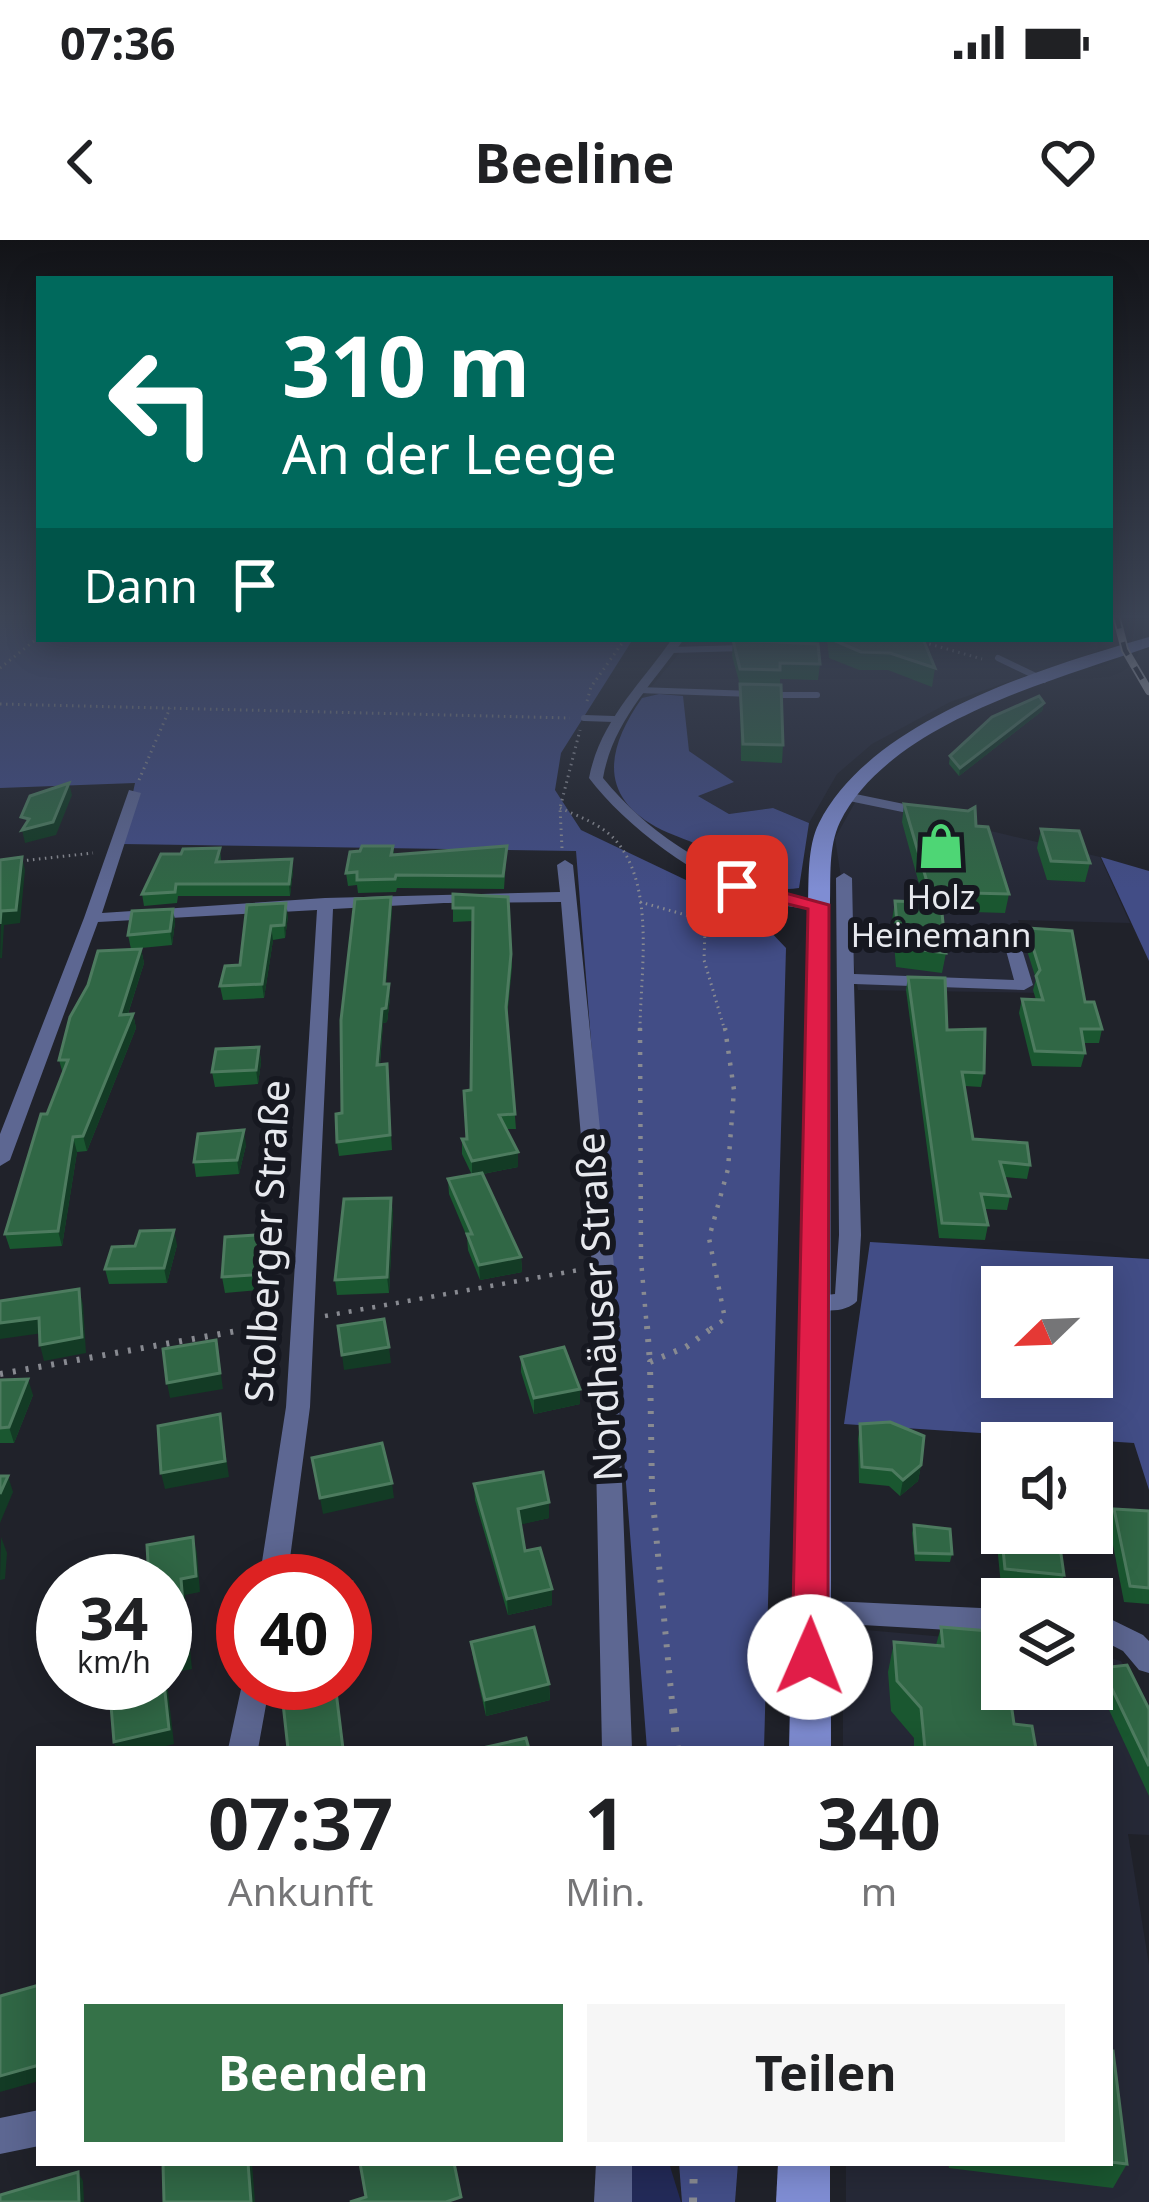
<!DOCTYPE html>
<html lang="de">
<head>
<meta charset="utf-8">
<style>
  :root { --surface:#fff; --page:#f6f6f6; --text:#202124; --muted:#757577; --accent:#357248 }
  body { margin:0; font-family:"Noto Sans",sans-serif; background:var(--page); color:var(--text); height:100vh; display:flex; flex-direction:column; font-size:45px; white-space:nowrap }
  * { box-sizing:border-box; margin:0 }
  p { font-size:39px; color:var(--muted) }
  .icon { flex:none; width:66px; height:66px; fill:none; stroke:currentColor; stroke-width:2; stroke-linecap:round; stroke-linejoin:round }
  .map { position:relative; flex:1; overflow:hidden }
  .panel { position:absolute; left:36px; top:1506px; width:1077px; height:420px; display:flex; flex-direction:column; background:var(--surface); border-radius:0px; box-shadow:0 6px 30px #0003 }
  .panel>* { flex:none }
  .top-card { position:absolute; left:36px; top:36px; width:1077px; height:366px; border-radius:0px; box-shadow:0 6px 30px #0003; background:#00695c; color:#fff; overflow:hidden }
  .needle { width:78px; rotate:247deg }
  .controls { position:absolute; left:981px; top:1026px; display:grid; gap:24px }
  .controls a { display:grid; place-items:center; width:132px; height:132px; border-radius:0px; background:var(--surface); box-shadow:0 6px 30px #0003; font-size:60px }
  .speed { position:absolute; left:36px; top:1314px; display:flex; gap:24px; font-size:60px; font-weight:700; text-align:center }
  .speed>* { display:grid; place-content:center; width:156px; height:156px; border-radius:50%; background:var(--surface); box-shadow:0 6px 30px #0003; line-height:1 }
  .speed small { font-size:30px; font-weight:400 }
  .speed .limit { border:18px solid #d22; background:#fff; color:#111 }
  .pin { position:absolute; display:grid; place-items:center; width:102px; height:102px; color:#fff; margin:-51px; border-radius:24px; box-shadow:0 6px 18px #0006 }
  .me { position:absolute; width:132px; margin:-66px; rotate:1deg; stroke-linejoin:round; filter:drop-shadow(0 0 9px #0008) }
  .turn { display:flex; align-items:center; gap:42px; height:252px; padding:0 48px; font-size:54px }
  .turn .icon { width:156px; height:156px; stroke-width:2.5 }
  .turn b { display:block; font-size:84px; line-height:102px }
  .then { display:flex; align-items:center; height:114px; padding:0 48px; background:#0003; gap:24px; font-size:45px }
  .eta { display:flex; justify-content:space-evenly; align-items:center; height:204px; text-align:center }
  .eta b { font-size:72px; font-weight:700; line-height:84px }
  .action { display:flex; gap:24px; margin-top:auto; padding:24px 48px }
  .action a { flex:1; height:138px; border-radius:0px; background:var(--accent); color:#fff; font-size:48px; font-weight:700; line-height:138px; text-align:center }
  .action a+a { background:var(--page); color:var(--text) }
  .status { display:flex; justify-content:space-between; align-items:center; height:84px; padding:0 60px; background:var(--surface); direction:ltr }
  .status svg { height:33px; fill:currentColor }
  header { display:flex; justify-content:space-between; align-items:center; height:156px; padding:0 48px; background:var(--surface); font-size:54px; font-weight:700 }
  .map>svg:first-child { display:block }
  .built { fill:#262937 }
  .green { fill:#232a58 }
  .forest { fill:#424d86; fill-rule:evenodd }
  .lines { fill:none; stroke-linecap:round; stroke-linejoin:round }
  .path-far3 { stroke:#888a91; stroke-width:3; stroke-dasharray:1.5 4.5; stroke-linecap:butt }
  .path-far2 { stroke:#888a91; stroke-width:4.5; stroke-dasharray:3 9; stroke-linecap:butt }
  .path-far1 { stroke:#888a91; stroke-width:6; stroke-dasharray:3 10; stroke-linecap:butt }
  .path { stroke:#888a91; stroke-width:8; stroke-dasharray:4.5 14; stroke-linecap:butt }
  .lane-far1 { stroke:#5d6792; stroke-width:6 }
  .lane { stroke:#5d6792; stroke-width:8 }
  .street { fill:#5d6792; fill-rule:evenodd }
  .secondary { fill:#7f8dd3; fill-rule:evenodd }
  .rail-casing { stroke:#b7b9be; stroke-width:8 }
  .rail { stroke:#161820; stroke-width:4.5; stroke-dasharray:14; stroke-linecap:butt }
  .wall { fill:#1a5730 }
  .shaded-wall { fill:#133b25 }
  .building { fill:#306745; stroke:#4d7b5f; stroke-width:3 }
  .route { fill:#e11d48; stroke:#92132f; stroke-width:3 }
  .labels { text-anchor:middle; stroke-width:12; stroke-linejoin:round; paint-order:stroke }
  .far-poi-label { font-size:33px; fill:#e7e9ee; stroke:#161820 }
  .street-label { font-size:39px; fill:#e7e9ee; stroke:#161820 }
</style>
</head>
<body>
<div class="status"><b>07:36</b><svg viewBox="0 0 49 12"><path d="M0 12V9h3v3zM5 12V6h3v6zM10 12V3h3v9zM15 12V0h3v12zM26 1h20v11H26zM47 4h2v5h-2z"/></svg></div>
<header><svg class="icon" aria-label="back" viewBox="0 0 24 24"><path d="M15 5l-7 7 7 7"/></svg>Beeline<svg class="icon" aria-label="heart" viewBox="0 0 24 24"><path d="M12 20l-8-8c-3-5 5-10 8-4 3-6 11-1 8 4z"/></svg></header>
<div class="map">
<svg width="1149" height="1962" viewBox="0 0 1149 1962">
  <rect width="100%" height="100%" fill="#20222a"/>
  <!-- built -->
  <g class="built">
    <polygon points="691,399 1097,399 1098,411 950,462 872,504 837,534 809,583 773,568 729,574 696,555 733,542 689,511 659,454 642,458"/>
    <polygon points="857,559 1100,617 1130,683 1018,680 1042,753 858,750 835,598"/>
    <polygon points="843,1388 1002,1402 1002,1449 1092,1449 1092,1413 1121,1421 1149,1467 1149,1595 1128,1594 1149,1725 1149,1962 846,1962 846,1923 1110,1923 1110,1509 843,1509"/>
  </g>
  <!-- green -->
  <polygon class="green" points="614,1923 669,1923 681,1962 613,1962"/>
  <!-- forest -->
  <g class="forest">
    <polygon points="0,375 39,375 39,399 633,399 561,513 555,550 581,590 751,671 786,708 764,1509 647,1509 576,611 122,604 135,543 0,548"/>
    <path d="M659,454l24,2 6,55 45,31 -36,14 31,18 44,-6 36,15 -10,65c-38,7 -63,-22 -93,-39 -14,-8 -29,-12 -44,-19 -65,-32 -56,-81 -20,-132z"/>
    <polygon points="1101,617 1149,631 1149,721"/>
    <path d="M870,1002l279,17v231l-15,-47 -290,-19zM1002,1047h90v90h-90z"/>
    <polygon points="679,1923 738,1923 735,1962 682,1962"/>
  </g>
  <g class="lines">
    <!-- path-far3 -->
    <g class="path-far3">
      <polyline points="912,399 982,419"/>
      <polyline points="0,428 39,397"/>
      <polyline points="587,461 591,447 625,399"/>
      <polyline points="0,464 570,478"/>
      <polyline points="139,540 170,468"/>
      <path d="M560,568c20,9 43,17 57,34 39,47 23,133 23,189"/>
      <polyline points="562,608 560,568 580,490"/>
      <polyline points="21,621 93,613"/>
      <polyline points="640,662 693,677 705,689"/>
      <polyline points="725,791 704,720 705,689 740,665"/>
    </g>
    <!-- path-far2 -->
    <g class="path-far2">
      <polyline points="640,788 641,1020 647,1089"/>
      <polyline points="325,1076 579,1030"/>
      <polyline points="248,1089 278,1084"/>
      <polyline points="710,1089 725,1079 709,998 728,929 734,850 725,788"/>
    </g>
    <!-- path-far1 -->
    <g class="path-far1">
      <polyline points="647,1086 650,1122"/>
      <polyline points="0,1134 264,1086"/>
      <polyline points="673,1472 652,1252 650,1122 686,1107 715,1086"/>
    </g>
    <!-- path -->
    <g class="path">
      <polyline points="673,1469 677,1509"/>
      <polyline points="693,1962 694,1923"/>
    </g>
    <!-- lane-far1 -->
    <g class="lane-far1">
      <polyline points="671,410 745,408"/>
      <polyline points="998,418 1044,440"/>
      <polyline points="638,450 753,454"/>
      <polyline points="772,455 817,455"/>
      <polyline points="584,478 614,479"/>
      <polyline points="845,556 854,558"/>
    </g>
    <!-- lane -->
    <polyline class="lane" points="845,556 913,570"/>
    <!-- street -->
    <g class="street">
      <path d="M672,399h12c-32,46 -71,82 -81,139 60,73 131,105 222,124v6c-82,7 -189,-68 -236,-130 11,-57 51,-93 83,-139z"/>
      <polygon points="129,550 141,553 102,673 325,658 560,652 557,625 565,620 573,625 614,1026 632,1509 602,1509 592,1026 561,662 444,663 333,669 310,1167 287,1341 259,1341 286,1167 317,670 98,682 10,920 0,926 0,894 84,678"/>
      <path d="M844,633l8,5 2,96 160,6 -10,-37 8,-5 8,5 13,42 -9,5 -170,-6 7,251 -4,66c-10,12 -41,13 -52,1l3,-5 27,-3 4,-59 -3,-357z"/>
      <polygon points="810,1360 1002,1369 1002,1393 810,1382 800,1379 796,1371 800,1363"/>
      <polygon points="1092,1370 1143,1395 1149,1401 1149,1433 1139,1430 1123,1411 1092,1395"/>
      <polygon points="243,1440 243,1443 270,1443 258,1509 228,1509"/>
      <polygon points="39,1870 39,1906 0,1914 0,1878"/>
      <polygon points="596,1923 632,1923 632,1962 594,1962"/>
    </g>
    <!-- secondary -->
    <g class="secondary">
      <path d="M1149,397v10c-97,34 -260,76 -309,175 -12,25 -9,56 -10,83l1,844h-42l19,-844c1,-26 -1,-58 11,-82 52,-104 225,-156 330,-186z"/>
      <polygon points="778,1923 830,1923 830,1962 776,1962"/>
    </g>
    <defs>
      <polyline id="rail" points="1116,375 1125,410 1149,451"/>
    </defs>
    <!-- rail casing -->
    <use href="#rail" class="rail-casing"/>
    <!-- rail -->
    <use href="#rail" class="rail"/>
  </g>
  <!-- wall -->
  <g class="wall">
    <polygon points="729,399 748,399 748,401 820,424 818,440 780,439 783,505 782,523 741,521 740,445 732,416 733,401 730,401"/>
    <polygon points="827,399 923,399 935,428 932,447 888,430 859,430 829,418"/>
    <polygon points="1044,463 1042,471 959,536 949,524 950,516"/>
    <polygon points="904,564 976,586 1009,654 1005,673 941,671 946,713 942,733 896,727 892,680 895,661 924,662 902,582"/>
    <polygon points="1041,589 1090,623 1085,642 1047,640 1037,608"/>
    <polygon points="393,606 394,615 507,606 504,649 397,648 396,652 358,653 357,645 348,646 346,633"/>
    <polygon points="220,608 221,621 293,631 290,656 178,656 177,663 144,666 142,654 181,614"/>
    <polygon points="508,657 512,727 507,777 516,889 506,889 518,927 483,934 521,1017 522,1032 480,1040 468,1010 467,997 449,954 448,939 472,935 462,914 462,899 467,899 471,850 473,681 453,682 453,668"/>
    <polygon points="247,665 288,676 285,698 273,700 264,758 223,760 220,746 240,725"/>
    <polygon points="173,669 175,682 172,705 131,709 128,695"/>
    <polygon points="392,670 386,744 389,744 390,758 387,782 383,783 380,825 387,824 392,910 339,916 337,902 342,873"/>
    <polygon points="1027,688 1085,762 1102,789 1099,803 1083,803 1085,813 1081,827 1032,826 1019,773 1022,759 1036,760 1033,750 1036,739 1024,701"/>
    <polygon points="141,709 144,723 128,774 133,774 136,788 87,911 77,912 62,1006 10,1009 5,994 47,874 63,834 59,820"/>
    <polygon points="908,737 947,790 984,833 981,847 965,846 973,899 1030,925 1027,939 1005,937 1010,956 1007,970 985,969 988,985 985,1000 939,998 906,750"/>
    <polygon points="259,807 261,822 258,844 215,847 212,832"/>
    <polygon points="246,905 239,934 196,937 194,922"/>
    <polygon points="391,958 393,973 389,1053 337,1055 335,1040"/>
    <polygon points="177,1005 167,1043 109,1044 105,1029 135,1006"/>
    <polygon points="274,1009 271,1049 225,1053 222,1037"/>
    <polygon points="521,1117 580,1149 580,1164 534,1174 521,1132"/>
    <polygon points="0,1140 33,1155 14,1203 0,1203"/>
    <polygon points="860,1184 921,1225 918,1241 900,1256 889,1246 859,1243 858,1199"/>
    <polygon points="993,1209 1064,1335 1059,1351 1001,1345 989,1225"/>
    <polygon points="474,1244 549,1278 521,1284 525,1311 552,1349 552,1365 508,1375 475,1260"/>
    <polygon points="1114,1269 1149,1271 1149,1364 1124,1362 1109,1284"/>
    <polygon points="914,1285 952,1314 950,1322 915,1321 912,1293"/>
    <polygon points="941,1387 1014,1484 1036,1509 914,1509 914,1498 891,1471 888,1432 894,1402 936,1405"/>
    <polygon points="471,1402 549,1444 550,1460 486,1476 473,1418"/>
    <polygon points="1102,1428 1149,1469 1149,1556 1097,1444"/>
    <polygon points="948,1923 1110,1923 1127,1924 1113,1948 949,1928"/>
  </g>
  <!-- shaded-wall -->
  <g class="shaded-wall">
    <polygon points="1044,463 1042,471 959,536 960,528"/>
    <polygon points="69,543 72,555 56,595 25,603 22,590"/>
    <polygon points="22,617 25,630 20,683 4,685 2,718 0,718 1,671"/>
    <polygon points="292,619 293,631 290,656 289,644"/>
    <polygon points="391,657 392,670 385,758 384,744"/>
    <polygon points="286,663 288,676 285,698 284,685"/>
    <polygon points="173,669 175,682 172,705 170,691"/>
    <polygon points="271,686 273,700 264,758 262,744"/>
    <polygon points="141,709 144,723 123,789 120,775"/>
    <polygon points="389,744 390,758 387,782 383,783 378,839 377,825 382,769"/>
    <polygon points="133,774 136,788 87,911 83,896"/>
    <polygon points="259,807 261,822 258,844 256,830"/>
    <polygon points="244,890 246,905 239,934 237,920"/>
    <polygon points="73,897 77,912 62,1006 58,991"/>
    <polygon points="518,912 518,927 472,936 472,921"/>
    <polygon points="391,958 393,973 389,1053 387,1037"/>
    <polygon points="174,990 177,1005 167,1043 164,1028"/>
    <polygon points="271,994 274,1009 271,1049 269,1034"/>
    <polygon points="521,1017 522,1032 480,1040 479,1025"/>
    <polygon points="79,1049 83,1065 86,1113 44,1121 40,1105"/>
    <polygon points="39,1078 43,1093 0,1099 0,1083"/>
    <polygon points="216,1100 223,1149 170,1158 167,1143"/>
    <polygon points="389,1107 391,1123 344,1130 342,1115"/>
    <polygon points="28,1139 33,1155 14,1203 9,1187"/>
    <polygon points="580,1149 580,1164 534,1174 534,1158"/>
    <polygon points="220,1174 229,1237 165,1249 161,1233"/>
    <polygon points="921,1225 918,1241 900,1256 903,1240"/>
    <polygon points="8,1236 13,1252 0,1283 0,1254"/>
    <polygon points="392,1243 394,1258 323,1274 320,1258"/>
    <polygon points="549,1262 549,1278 519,1285 518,1269"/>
    <polygon points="1,1297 7,1313 5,1339 0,1340"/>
    <polygon points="193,1297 197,1313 200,1352 185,1355 192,1429 166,1434 174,1504 154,1509 116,1509 114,1502 164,1443 165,1418 181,1339"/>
    <polygon points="552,1349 552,1365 508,1375 507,1359"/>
    <polygon points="361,1400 364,1420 345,1424 345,1403"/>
    <polygon points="549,1444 550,1460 486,1476 485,1460"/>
    <polygon points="39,1825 39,1841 0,1852 0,1836"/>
    <polygon points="248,1923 252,1923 255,1962 251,1962"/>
    <polygon points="78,1932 83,1941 84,1962 79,1962"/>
  </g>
  <!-- building -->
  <g class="building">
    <polygon points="831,399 923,399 935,428 890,413 861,412"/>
    <polygon points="733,400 818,404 820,424 780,423 780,430 740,429"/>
    <polygon points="740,444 781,445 783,505 743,504"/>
    <polygon points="1039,456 1044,463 960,528 950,516 992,477"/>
    <polygon points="69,543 53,582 22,590 29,579 21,577 30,556"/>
    <polygon points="904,564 968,571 975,567 976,586 988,587 1009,654 930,652"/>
    <polygon points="1041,589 1079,591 1090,623 1051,621"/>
    <polygon points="362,606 393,606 391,615 507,606 503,636 396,635 395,639 357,640 357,632 346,633 350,612 360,611"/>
    <polygon points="220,608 216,622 292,619 289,644 176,644 175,652 142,654 161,614 181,614 183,609"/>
    <polygon points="22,617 16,670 1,671 0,684 0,620"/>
    <polygon points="453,654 508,657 511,714 506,767 515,874 499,875 518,912 472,921 462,899 467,899 464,851 471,850 473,668 453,668"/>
    <polygon points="391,657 384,744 389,744 386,768 382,769 377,825 387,824 390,895 337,902 336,874 342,873 341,780 355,659"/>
    <polygon points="895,661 941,663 946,713 899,707"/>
    <polygon points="286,663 284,685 271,686 262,744 220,746 225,726 240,725 247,665"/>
    <polygon points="173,669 170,691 128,695 132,671"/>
    <polygon points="1027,688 1072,691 1085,762 1094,762 1102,789 1081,789 1085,813 1035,811 1022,759 1043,760 1036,736 1040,730"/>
    <polygon points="141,709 120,775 133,774 83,896 73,897 58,991 5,994 41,874 47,874 68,820 59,820 70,777 88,745 98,711"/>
    <polygon points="908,737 945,738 947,790 985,789 984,833 962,832 973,899 1027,903 1030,925 1000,922 1010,956 981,954 988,985 942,983"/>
    <polygon points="259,807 256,830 212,832 216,809"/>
    <polygon points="244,890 237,920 194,922 198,894"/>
    <polygon points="482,933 521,1017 479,1025 467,994 472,994 448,939"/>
    <polygon points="391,958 387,1037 335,1040 344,959"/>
    <polygon points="174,990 164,1028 105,1029 112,1007 135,1006 140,991"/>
    <polygon points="271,994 269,1034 222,1037 225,997"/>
    <polygon points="79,1049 82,1097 40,1105 39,1078 0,1083 0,1061"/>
    <polygon points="384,1079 389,1107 342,1115 338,1086"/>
    <polygon points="216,1100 220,1133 167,1143 163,1109"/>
    <polygon points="564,1107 580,1149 534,1158 521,1117"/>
    <polygon points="28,1139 9,1187 0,1188 0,1140"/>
    <polygon points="220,1174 225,1221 161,1233 158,1186"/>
    <polygon points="890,1182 924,1196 921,1225 903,1240 892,1230 862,1227 860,1184"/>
    <polygon points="382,1203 392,1243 320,1258 312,1218"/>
    <polygon points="993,1209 1002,1209 1002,1293 1058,1293 1064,1335 1005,1329"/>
    <polygon points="543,1232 549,1262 518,1269 525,1311 540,1308 552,1349 507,1359 474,1244"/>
    <polygon points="0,1236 8,1236 0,1254"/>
    <polygon points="1114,1269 1149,1271 1149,1348 1130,1346"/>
    <polygon points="914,1285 950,1289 952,1314 916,1313"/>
    <polygon points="193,1297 196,1336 181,1339 187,1413 165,1418 165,1341 149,1341 147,1305"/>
    <polygon points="352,1342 361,1400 345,1403 345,1343"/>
    <polygon points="534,1387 549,1444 485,1460 471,1402"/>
    <polygon points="941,1387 1001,1392 1002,1449 1009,1449 1014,1484 1032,1486 1036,1509 925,1509 921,1468 897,1441 894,1402 943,1406"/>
    <polygon points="1127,1425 1149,1469 1149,1526 1102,1428"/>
    <polygon points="122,1443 164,1443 169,1489 114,1502 110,1453 122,1450"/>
    <polygon points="288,1443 335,1443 343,1509 288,1509 281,1445"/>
    <polygon points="526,1498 529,1509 478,1509"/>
    <polygon points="39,1745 39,1825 0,1836 0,1756"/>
    <polygon points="1110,1811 1113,1811 1127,1924 1110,1922"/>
    <polygon points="163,1923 248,1923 251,1962 164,1962"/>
    <polygon points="360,1923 454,1923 461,1957 446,1962 350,1962 366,1957"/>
    <polygon points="78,1932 79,1962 0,1962 0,1955"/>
  </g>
  <!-- sky -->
  <linearGradient id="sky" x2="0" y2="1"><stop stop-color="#121317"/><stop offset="0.58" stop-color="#3c4455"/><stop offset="1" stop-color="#3c4455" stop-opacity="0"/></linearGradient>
  <rect width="1149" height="649" fill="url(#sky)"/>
  <!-- route -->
  <polygon class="route" points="737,640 829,665 828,1417 823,1428 810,1432 797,1428 792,1417 808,669 730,650 730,642"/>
  <!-- icons -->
  <defs>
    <symbol id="shop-bare" viewBox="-9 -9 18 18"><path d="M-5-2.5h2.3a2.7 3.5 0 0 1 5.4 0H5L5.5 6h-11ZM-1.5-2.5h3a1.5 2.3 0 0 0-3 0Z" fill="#4ed675" stroke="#161820" stroke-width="2.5" paint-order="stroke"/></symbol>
  </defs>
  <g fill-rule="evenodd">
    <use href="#shop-bare" x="908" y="573" width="66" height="66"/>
  </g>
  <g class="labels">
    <!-- far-poi labels -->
    <g class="far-poi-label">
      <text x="941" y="669">Holz<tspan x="941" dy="38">Heinemann</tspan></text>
    </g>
    <!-- street labels -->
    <g class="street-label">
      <text transform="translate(267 1001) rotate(-87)" y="14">Stolberger Straße</text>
      <text transform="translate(599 1067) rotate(-93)" y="14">Nordhäuser Straße</text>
    </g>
  </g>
</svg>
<div class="controls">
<a><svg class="needle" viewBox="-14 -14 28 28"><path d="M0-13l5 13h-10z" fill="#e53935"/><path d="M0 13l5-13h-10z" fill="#757577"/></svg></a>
<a><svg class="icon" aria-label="sound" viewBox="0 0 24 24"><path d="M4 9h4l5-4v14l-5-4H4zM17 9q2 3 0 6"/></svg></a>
<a><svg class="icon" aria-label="layers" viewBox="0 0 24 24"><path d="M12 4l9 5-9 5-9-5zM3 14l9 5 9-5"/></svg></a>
</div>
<div class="speed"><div>34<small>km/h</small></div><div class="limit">40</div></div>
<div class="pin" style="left:737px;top:646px;background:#d93025"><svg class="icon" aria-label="arrive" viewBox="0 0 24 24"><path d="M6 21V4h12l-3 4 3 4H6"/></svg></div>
<svg class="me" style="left:810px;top:1417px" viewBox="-20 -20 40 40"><circle r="19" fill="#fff"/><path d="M0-13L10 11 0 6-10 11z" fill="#e11d48"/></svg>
<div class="top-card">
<div class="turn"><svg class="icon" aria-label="left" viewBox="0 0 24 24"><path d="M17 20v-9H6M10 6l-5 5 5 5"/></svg><div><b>310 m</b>An der Leege</div></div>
<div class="then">Dann<svg class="icon" aria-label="arrive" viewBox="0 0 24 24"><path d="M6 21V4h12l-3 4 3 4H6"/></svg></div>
</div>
<section class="panel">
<div class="eta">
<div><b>07:37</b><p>Ankunft</p></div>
<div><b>1</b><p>Min.</p></div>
<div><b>340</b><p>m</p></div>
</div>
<div class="action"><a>Beenden</a><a>Teilen</a></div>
</section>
</div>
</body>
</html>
